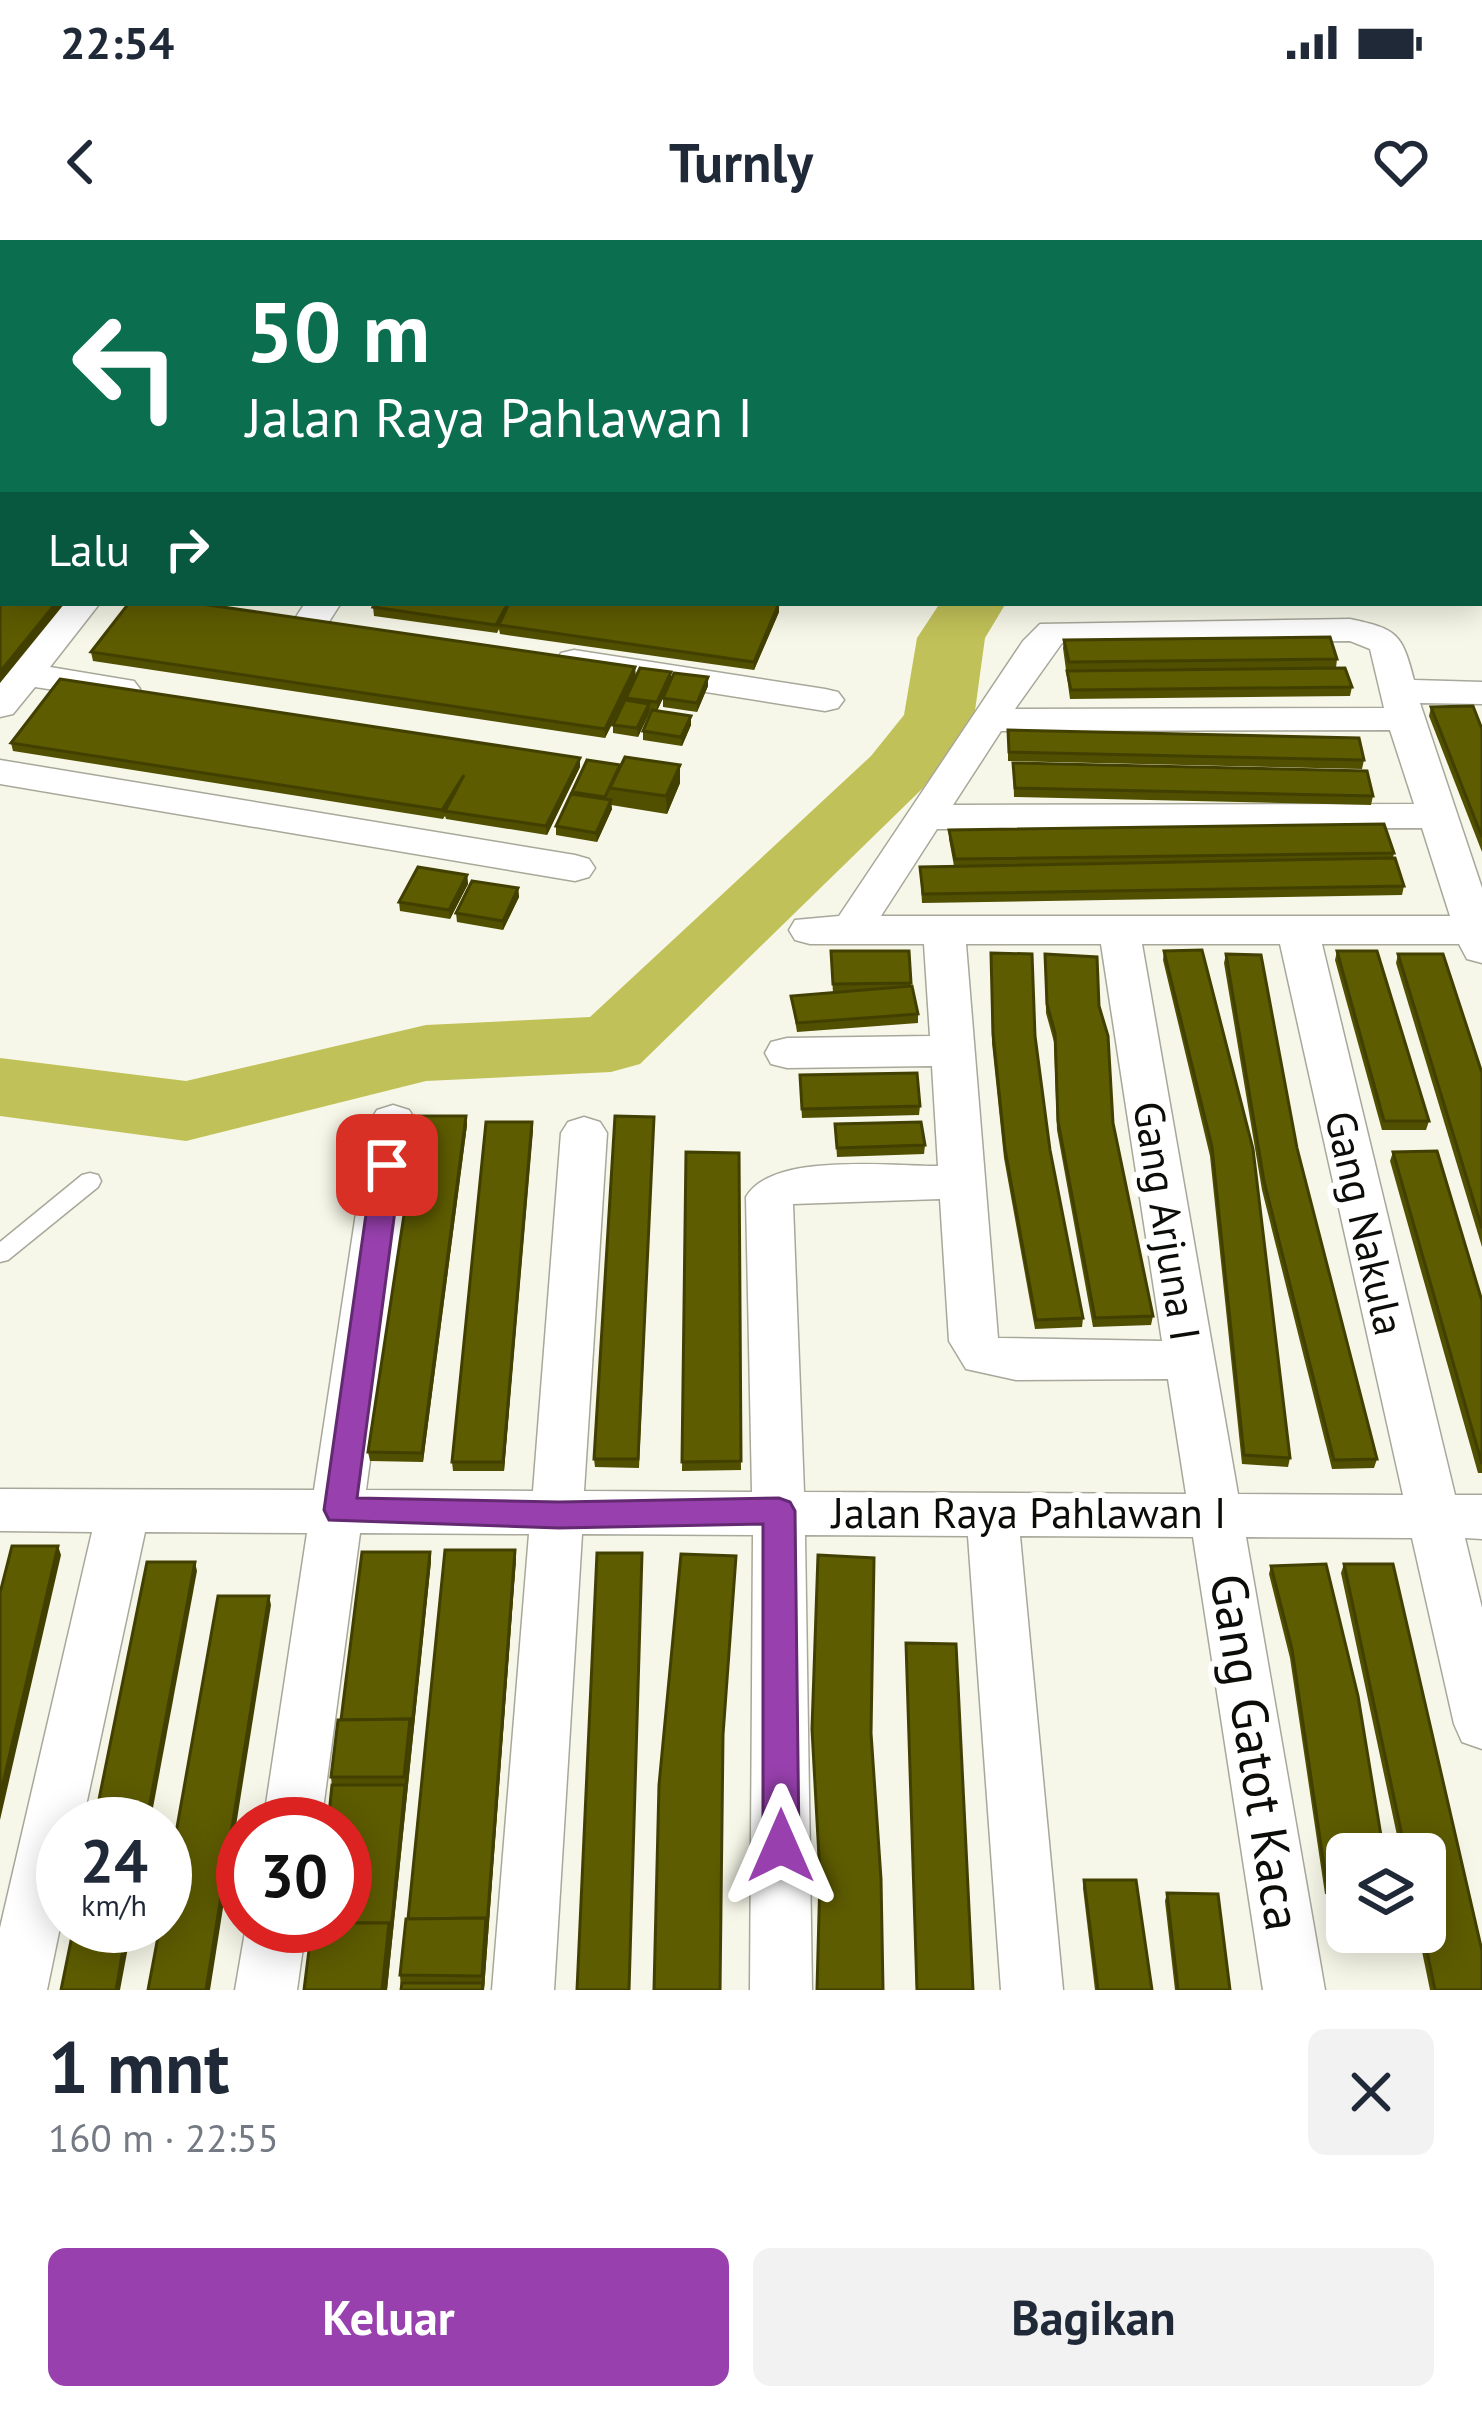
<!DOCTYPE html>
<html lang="id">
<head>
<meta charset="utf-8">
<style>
  :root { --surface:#fff; --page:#f2f2f3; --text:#1f2937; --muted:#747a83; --accent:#9841ae }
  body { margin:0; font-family:"PT Sans",sans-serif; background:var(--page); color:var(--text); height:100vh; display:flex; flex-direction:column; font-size:45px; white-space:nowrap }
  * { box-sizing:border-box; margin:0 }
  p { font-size:39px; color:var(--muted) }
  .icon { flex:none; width:66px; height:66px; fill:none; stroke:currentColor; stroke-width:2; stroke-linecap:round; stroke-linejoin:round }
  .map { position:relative; height:1750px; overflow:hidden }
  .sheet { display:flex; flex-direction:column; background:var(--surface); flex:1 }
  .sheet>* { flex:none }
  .guide { position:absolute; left:0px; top:0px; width:1482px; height:366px; box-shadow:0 6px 30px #0003; background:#0b6e4f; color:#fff; overflow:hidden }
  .controls { position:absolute; left:1326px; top:1593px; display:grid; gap:24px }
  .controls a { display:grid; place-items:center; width:120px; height:120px; border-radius:18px; background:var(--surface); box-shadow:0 6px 30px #0003; font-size:60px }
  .speed { position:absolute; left:36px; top:1557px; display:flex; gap:24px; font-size:60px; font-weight:700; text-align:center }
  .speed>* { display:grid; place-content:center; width:156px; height:156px; border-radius:50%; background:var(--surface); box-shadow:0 6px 30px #0003; line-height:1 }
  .speed small { font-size:30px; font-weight:400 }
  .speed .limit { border:18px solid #d22; background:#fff; color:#111 }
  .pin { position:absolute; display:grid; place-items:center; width:102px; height:102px; color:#fff; margin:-51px; border-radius:24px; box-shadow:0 6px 18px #0006 }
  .me { position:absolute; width:132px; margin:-66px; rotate:0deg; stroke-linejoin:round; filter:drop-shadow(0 0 9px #0008) }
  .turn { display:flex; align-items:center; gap:42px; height:252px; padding:0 48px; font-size:54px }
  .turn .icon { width:156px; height:156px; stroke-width:2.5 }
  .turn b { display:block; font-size:84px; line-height:102px }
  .then { display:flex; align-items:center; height:114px; padding:0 48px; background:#0003; gap:24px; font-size:45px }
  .round { display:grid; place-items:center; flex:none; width:126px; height:126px; border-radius:18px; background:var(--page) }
  .overview { display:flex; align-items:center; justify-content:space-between; height:204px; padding:0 48px }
  h1 { font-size:72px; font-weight:700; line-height:90px }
  .cta { display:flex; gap:24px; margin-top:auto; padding:24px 48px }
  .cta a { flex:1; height:138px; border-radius:18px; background:var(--accent); color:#fff; font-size:48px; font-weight:700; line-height:138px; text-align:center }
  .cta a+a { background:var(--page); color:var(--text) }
  .status { display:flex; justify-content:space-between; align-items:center; height:84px; padding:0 60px; background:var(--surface); direction:ltr }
  .status svg { height:33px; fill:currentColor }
  header { display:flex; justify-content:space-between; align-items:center; height:156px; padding:0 48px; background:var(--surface); font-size:54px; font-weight:700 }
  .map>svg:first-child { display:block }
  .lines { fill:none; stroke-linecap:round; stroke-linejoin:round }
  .river { fill:#c1c159; fill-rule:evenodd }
  .service-casing { stroke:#a7a89a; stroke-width:3 }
  .minor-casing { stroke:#a7a89a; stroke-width:3 }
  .service { fill:#fff; fill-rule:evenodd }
  .minor { fill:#fff; fill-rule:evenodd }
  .wall { fill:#514f00 }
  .shaded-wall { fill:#424000 }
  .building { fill:#5e5c00; stroke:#424000; stroke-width:3 }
  .route { fill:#9841ae; stroke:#632a71; stroke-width:3 }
  .labels { text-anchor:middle; stroke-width:12; stroke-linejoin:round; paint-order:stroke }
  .street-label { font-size:42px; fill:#0c0c08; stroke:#fff }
  .near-street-label { font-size:51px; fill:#0c0c08; stroke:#fff }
</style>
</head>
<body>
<div class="status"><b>22:54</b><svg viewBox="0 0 49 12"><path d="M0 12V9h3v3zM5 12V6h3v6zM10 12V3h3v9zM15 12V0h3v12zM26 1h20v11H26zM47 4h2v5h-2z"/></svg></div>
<header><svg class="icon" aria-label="back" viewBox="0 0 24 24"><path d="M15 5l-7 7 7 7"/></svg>Turnly<svg class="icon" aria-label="heart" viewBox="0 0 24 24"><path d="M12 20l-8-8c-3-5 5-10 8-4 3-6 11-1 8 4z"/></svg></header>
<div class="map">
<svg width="1482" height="1750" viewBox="0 0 1482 1750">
  <rect width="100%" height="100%" fill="#f6f7e8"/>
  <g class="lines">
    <!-- river -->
    <g class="river">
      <rect x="1479" y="283" width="3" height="38"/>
      <polygon points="940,363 1006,363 985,398 974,478 923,548 640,824 611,832 426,841 186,901 0,876 0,818 186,841 426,785 590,777 871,516 904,475 917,398"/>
    </g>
    <defs>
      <polygon id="service" points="90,933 98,935 101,941 98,947 8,1020 0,1022 0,1002 82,935"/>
      <g id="minor">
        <polygon points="3,32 3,52 0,53 0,33"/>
        <polygon points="3,211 3,234 0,235 0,212"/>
        <polygon points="63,363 100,363 50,427 134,441 140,449 134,457 121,460 35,447 13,474 0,477 0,442"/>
        <polygon points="305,363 341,363 325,388 299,388 294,380"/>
        <path d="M1350,379c47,10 52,14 64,61l68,2v22l-62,-1 62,185v75l-15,-4 -8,-15h-137l133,551h27v44l-17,-1 17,70v141l-20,-7 -8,-18 -42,-186 -166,-1 79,453h-62l-70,-453 -173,-1 43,454h-62l-33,-454 -163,-1 7,455h-62l3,-455 -171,-1 -28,456h-62l37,-456 -169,-1 -39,291h-58l44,-291 -162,-1 -63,292h-19v89l-16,77h-47v-62l92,-396 -92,-1v-42l314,1 56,-369 7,-11 16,-5 16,5 7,11 -50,369 167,1 28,-358 7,-11 16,-5 16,5 7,11 -23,358 168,1 -6,-295c25,-45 144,-31 192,-31l-6,-100 -145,2 -16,-4 -6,-11 6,-11 16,-4 143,-2 -6,-92h-114l-15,-4 -6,-10 6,-10 44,-4 184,-275 17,-17zM1350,401l20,8 14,59 -369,1 47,-66zM1390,490l24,74 -461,1 48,-74zM1422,588l28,88h-569l56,-87zM966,704h135l61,397 -164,-3zM1142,704h138l123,551 -165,-1zM940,959l9,142 17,28 50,11 152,-1 18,115 -382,-2 -11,-288z"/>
        <polygon points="574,410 825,449 838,452 844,460 838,468 825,471 561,429 556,421 561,413"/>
        <polygon points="0,520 575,615 589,619 595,628 589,637 575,641 0,544"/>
        <polygon points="246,1686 306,1686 297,1750 235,1750"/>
      </g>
    </defs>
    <!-- service casing -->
    <use href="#service" class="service-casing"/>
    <!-- minor casing -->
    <use href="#minor" class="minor-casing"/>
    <!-- service -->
    <use href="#service" class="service"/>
    <!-- minor -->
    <use href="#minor" class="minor"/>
  </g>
  <!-- wall -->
  <g class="wall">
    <polygon points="794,0 854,0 852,3 821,3"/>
    <polygon points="1287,0 1345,0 1345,3 1315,3"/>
    <polygon points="779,363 779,372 754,430 500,394 499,389 497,393 374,376 373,367"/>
    <polygon points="1064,400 1337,419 1336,428 1352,447 1350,456 1070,459 1063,408"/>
    <polygon points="91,412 636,436 605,498 93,421"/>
    <polygon points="671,432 671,441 708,446 697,472 663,467 663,458 657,471 650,470 638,497 613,493 613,485 626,458"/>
    <polygon points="1431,467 1482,489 1482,612 1429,476"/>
    <polygon points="691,476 691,485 682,506 643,500 643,491"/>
    <polygon points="1008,490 1364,520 1362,529 1008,521"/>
    <polygon points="11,503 580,518 580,527 547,595 446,579 445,576 443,579 13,511"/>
    <polygon points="1013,523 1373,556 1371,565 1014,557"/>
    <polygon points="620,525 680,525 680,543 667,574 611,565 612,569 597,602 556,595 556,586 572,552"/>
    <polygon points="949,590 1394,613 1393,618 1404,646 1402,655 922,663 920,627 954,626 949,599"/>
    <polygon points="467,635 468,644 450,679 400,671 399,662"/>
    <polygon points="518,648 519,657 503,690 457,682 456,673"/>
    <polygon points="909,711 911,746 918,774 918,783 797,792 791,756 833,753 831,720"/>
    <polygon points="1164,711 1290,1218 1288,1227 1242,1224 1210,916 1163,720"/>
    <polygon points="1337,711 1429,881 1426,890 1382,890 1335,720"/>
    <polygon points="991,713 1035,796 1050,910 1083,1078 1082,1087 1035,1089 1004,918 992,803"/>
    <polygon points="1045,714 1099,766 1113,883 1153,1076 1151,1085 1093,1087 1057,890 1054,802 1046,773"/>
    <polygon points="1226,714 1297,908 1377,1219 1374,1228 1332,1229 1262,950 1224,723"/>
    <polygon points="1398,714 1482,833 1482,1007 1396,723"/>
    <polygon points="800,844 920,866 919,875 802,878"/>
    <polygon points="466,876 467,885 423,1222 370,1221 368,1212"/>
    <polygon points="654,877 639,1228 595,1227 594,1219"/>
    <polygon points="532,882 504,1231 453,1231 452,1222"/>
    <polygon points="835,884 925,905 924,914 837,917"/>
    <polygon points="686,912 739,913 741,1230 682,1231"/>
    <polygon points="1393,912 1482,1061 1482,1233 1478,1233 1390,921"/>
    <polygon points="430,1312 431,1321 387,1750 304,1750 345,1686 331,1537 341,1480"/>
    <polygon points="516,1319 484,1750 401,1750 400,1735 408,1679"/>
    <polygon points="1344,1324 1482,1750 1430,1750 1418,1692 1425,1692 1425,1614 1401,1614 1341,1333"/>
    <polygon points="1271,1326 1347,1614 1347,1654 1325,1654 1290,1418 1269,1334"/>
    <polygon points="906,1403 973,1750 916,1750"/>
    <polygon points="1084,1640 1152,1750 1095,1750 1083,1648"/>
    <polygon points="1167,1653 1230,1750 1175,1750 1165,1661"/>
  </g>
  <!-- shaded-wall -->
  <g class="shaded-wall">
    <polygon points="56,363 65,363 0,443 0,432"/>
    <polygon points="779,363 779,372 754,430 754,422"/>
    <polygon points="635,427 636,436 605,498 605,489"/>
    <polygon points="671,432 671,441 657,471 657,462"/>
    <polygon points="708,437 708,446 697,472 697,463"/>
    <polygon points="649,464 650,472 638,497 637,488"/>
    <polygon points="691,476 691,485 682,506 681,497"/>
    <polygon points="580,518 580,527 547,595 546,586"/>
    <polygon points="680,525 680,543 667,574 666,556"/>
    <polygon points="611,560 612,569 597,602 596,593"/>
    <polygon points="467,635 468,644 450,679 449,670"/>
    <polygon points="518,648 519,657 503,690 503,681"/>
    <polygon points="466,876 467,885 423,1222 422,1213"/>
    <polygon points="532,882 533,891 504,1231 503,1222"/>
    <polygon points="58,1306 61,1315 0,1580 0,1556"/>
    <polygon points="515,1310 516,1319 484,1750 482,1750 482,1736"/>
    <polygon points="430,1312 431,1321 387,1750 382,1750"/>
    <polygon points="195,1322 197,1331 150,1584 146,1584"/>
    <polygon points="269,1356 271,1365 210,1750 206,1750"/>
    <polygon points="127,1686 132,1686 120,1750 116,1750"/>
  </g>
  <!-- building -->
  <g class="building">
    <polygon points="59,0 103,0 100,3 56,3"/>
    <polygon points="125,0 168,0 165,3 122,3"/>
    <polygon points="244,0 268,0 292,3 241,3"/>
    <polygon points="317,0 360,0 357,3 314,3"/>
    <polygon points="407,0 714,0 741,3 404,3"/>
    <polygon points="922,0 1139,0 1138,3 920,3"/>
    <polygon points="1142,0 1225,0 1252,3 1141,3"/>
    <polygon points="1421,0 1482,0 1482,16 1479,16 1479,3 1421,3"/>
    <polygon points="1479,32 1482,33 1482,73 1479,72"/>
    <polygon points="3,70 3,127 0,127 0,73"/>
    <polygon points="1479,90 1482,91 1482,134 1479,134"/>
    <polygon points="0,127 3,128 3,169 0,173"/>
    <polygon points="3,298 3,333 0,333 0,302"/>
    <polygon points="0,353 3,353 3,363 56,363 0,432"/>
    <polygon points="129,363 195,363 635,427 605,489 91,412"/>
    <polygon points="375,363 508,363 496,385 373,367"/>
    <polygon points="509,363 779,363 754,422 499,385"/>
    <polygon points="1330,397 1337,419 1069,422 1064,400"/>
    <polygon points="640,428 671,432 657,462 626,458"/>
    <polygon points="1345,428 1352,447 1071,450 1067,431"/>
    <polygon points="674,433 708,437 697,463 663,458"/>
    <polygon points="60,439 580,518 546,586 445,571 464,535 442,570 11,503"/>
    <polygon points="625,460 649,464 637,488 613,485"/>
    <polygon points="1473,466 1482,489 1482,597 1431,467"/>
    <polygon points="652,470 691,476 681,497 643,491"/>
    <polygon points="1008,490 1359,498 1364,520 1009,512"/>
    <polygon points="625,517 680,525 666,556 610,548"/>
    <polygon points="587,520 620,525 605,557 572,552"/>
    <polygon points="1013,523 1367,531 1373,556 1015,548"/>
    <polygon points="571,554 611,560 596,593 556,586"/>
    <polygon points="1384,584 1394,613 955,619 949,590"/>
    <polygon points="1395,618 1404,646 923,654 920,627"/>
    <polygon points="418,627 467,635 449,670 399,662"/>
    <polygon points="472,641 518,648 503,681 456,673"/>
    <polygon points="1202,710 1253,909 1290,1218 1244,1215 1212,907 1164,711"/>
    <polygon points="831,711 909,711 911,743 833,744"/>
    <polygon points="1337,711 1377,711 1429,881 1384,881"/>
    <polygon points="991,713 1032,714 1035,796 1050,910 1083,1078 1036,1080 1005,909 993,794"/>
    <polygon points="1045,714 1097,717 1099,766 1108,796 1113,883 1153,1076 1095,1078 1058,881 1055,793 1047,764"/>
    <polygon points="1226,714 1261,715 1297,908 1377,1219 1334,1220 1264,941"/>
    <polygon points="1398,714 1443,714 1482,833 1482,988"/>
    <polygon points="912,746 918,774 797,783 791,756"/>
    <polygon points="917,833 920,866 802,869 800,835"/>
    <polygon points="419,876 466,876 422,1213 368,1212"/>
    <polygon points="615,876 654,877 638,1219 594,1219"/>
    <polygon points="486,882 532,882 503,1222 452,1222"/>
    <polygon points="921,882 925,905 837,908 835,884"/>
    <polygon points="1437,911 1482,1061 1482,1224 1393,912"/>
    <polygon points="686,912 739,913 741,1221 682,1222"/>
    <polygon points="12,1306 58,1306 0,1556 0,1353"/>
    <polygon points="445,1310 515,1310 487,1685 486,1678 408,1679"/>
    <polygon points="362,1312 430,1312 412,1487 410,1479 341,1480"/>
    <polygon points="597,1313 642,1313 629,1750 577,1750"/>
    <polygon points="681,1314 736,1316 723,1495 720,1750 654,1750 659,1545"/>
    <polygon points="818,1315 874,1318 871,1493 881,1639 883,1750 817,1750 820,1636 812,1489"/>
    <polygon points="147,1322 195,1322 146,1584 94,1584"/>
    <polygon points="1326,1324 1358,1456 1384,1614 1347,1614 1347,1646 1327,1646 1292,1409 1271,1326"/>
    <polygon points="1344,1324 1393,1324 1482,1711 1482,1750 1435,1750 1423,1692 1425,1692 1425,1614 1406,1614"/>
    <polygon points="218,1356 269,1356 206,1750 148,1750 160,1686 165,1686 165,1655"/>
    <polygon points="906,1403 956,1404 973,1750 917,1750"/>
    <polygon points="410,1479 404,1537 331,1537 338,1480"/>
    <polygon points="332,1545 405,1545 391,1691 389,1683 345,1683 345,1584 328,1584"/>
    <polygon points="1084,1640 1136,1640 1152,1750 1098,1750"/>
    <polygon points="1167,1653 1218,1654 1230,1750 1178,1750"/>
    <polygon points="486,1678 482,1736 400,1735 406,1679"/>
    <polygon points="345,1683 389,1683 382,1750 304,1750 312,1686 345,1686"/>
    <polygon points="74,1686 127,1686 116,1750 61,1750"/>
    <polygon points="402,1743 483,1743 482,1750 401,1750"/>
  </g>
  <!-- route -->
  <polygon class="route" points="387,915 401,925 357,1258 559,1262 779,1258 790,1262 795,1271 799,1606 793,1618 781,1622 768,1618 763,1606 763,1284 559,1288 329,1280 324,1270 373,925"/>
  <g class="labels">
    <!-- street labels -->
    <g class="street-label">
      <text transform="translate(1167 981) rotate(81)" y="15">Gang Arjuna I</text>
      <text transform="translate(1365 983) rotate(77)" y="15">Gang Nakula</text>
      <text x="1029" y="1288">Jalan Raya Pahlawan I</text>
    </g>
    <!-- near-street labels -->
    <g class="near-street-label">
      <text transform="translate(1256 1512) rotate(81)" y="18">Gang Gatot Kaca</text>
    </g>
  </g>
</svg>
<div class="controls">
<a><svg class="icon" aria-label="layers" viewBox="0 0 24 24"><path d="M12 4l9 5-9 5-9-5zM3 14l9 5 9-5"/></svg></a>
</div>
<div class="speed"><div>24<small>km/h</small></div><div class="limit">30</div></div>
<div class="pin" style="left:387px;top:925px;background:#d93025"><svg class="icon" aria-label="arrive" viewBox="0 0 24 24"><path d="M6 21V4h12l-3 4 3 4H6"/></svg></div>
<svg class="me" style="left:781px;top:1606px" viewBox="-20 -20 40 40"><path d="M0-17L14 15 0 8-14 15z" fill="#9841ae" stroke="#fff" stroke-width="4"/></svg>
<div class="guide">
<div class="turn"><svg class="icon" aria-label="left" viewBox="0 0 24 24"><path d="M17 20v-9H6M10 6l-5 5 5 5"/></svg><div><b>50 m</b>Jalan Raya Pahlawan I</div></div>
<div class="then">Lalu<svg class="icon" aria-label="right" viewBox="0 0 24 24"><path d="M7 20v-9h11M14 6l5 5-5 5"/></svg></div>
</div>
</div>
<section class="sheet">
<div class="overview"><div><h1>1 mnt</h1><p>160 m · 22:55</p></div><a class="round"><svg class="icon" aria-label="close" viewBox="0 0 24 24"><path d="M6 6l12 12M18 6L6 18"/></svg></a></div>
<div class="cta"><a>Keluar</a><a>Bagikan</a></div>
</section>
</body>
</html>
